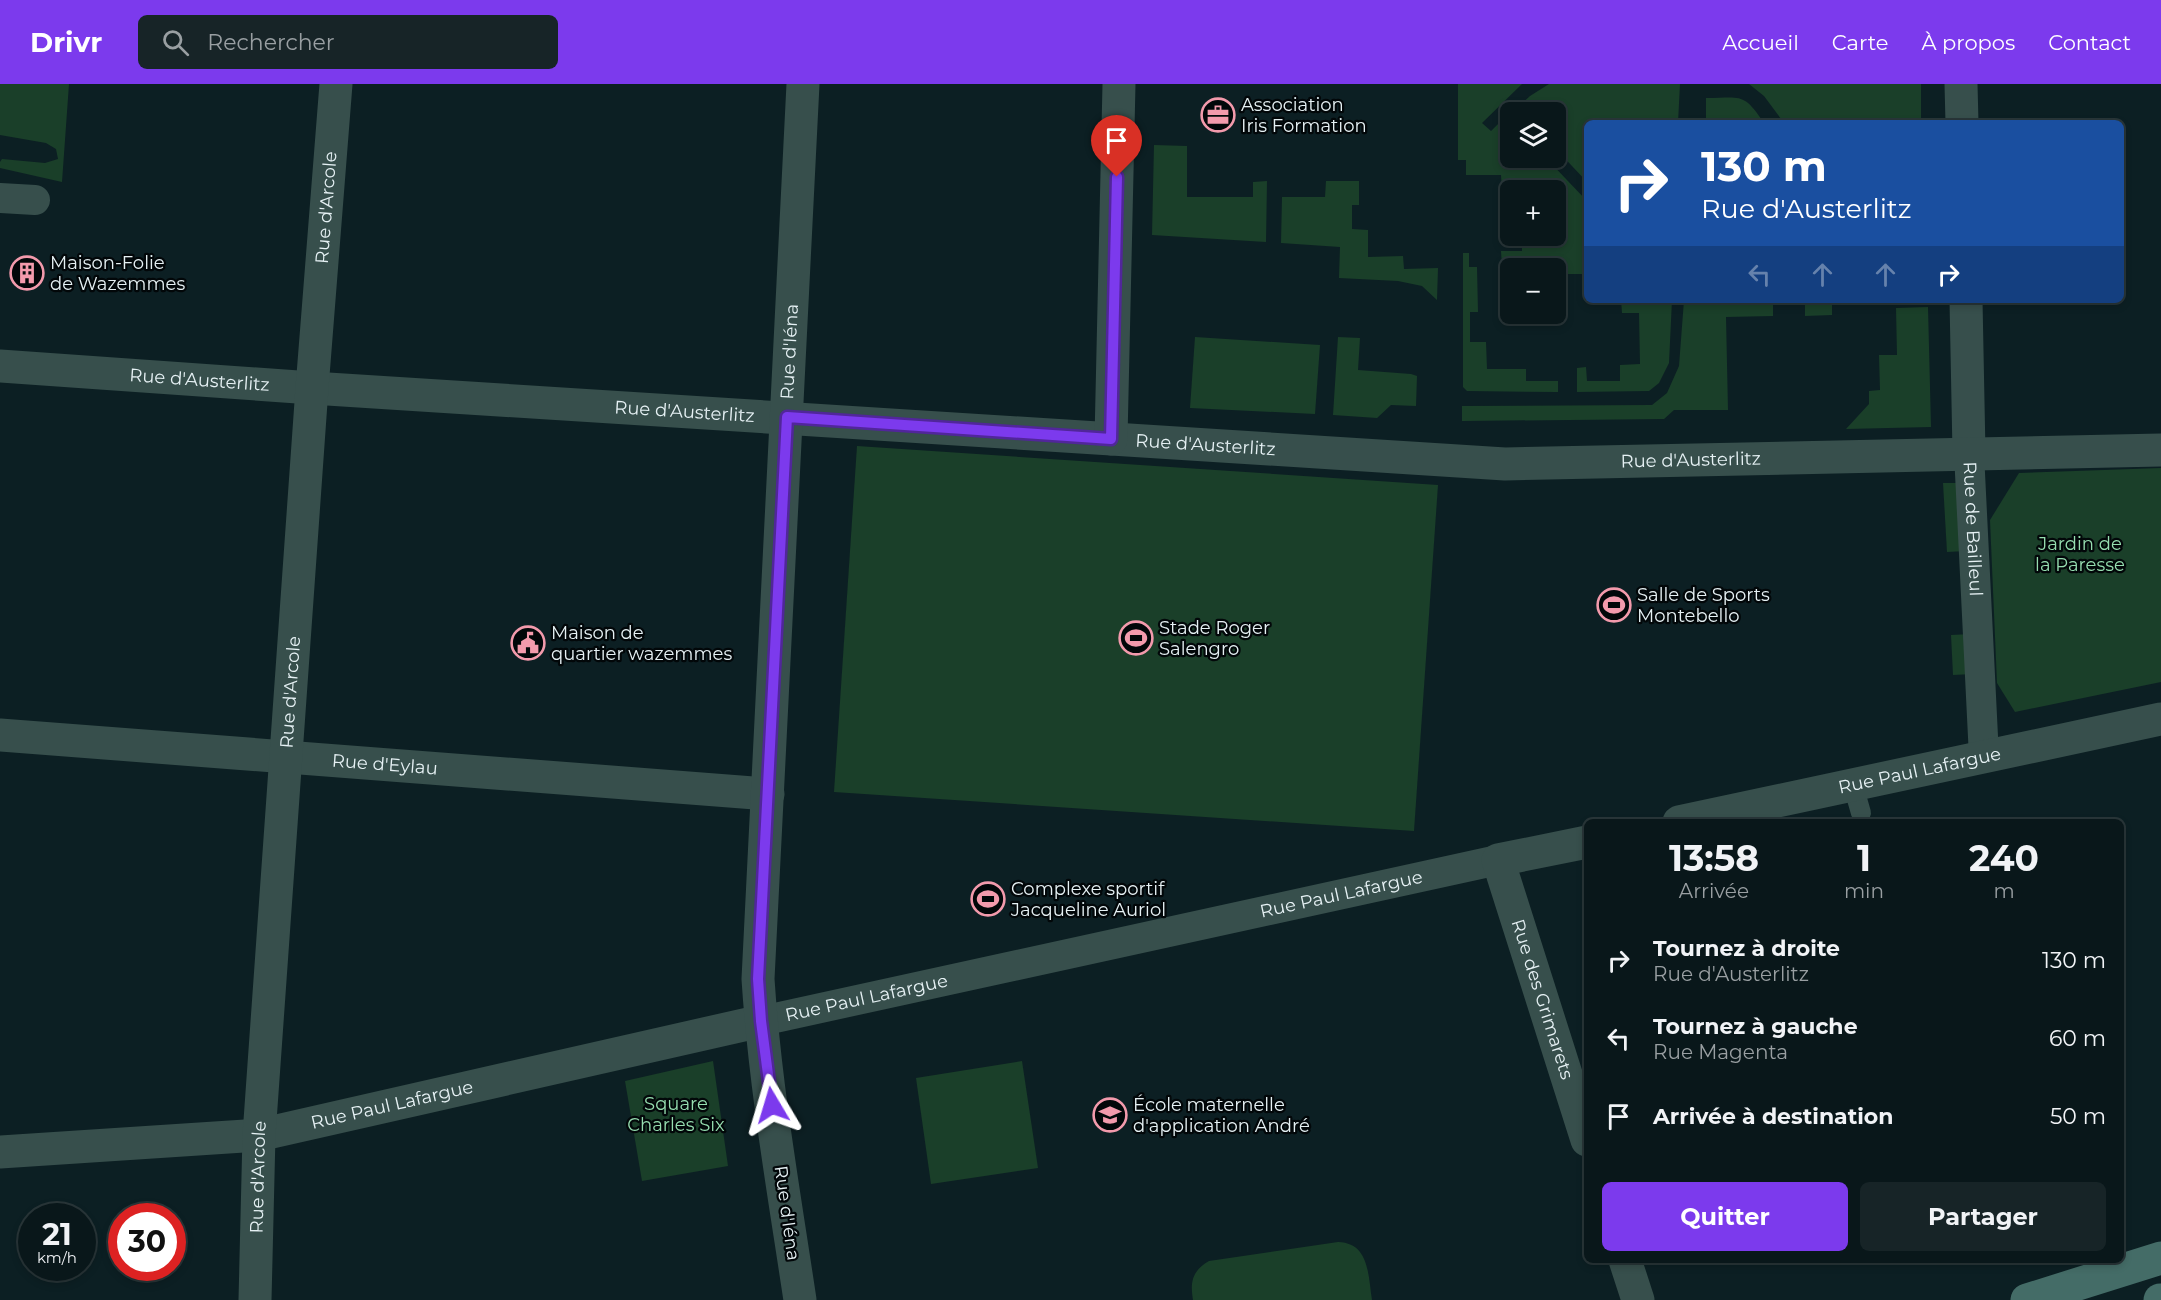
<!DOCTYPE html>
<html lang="fr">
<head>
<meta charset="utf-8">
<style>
  :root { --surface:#09171a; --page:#172427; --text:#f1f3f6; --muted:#999fa2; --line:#293639; --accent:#7c3aed }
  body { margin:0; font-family:Montserrat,sans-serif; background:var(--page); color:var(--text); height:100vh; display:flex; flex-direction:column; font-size:22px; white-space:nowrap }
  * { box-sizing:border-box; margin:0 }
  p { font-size:20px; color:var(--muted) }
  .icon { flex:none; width:33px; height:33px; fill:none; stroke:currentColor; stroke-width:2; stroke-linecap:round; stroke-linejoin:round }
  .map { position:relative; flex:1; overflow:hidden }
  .sheet { position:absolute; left:1584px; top:735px; width:540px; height:444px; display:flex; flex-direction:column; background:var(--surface); border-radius:9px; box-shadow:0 3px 9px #0003,0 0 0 2px var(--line) }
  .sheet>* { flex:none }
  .guide { position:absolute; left:1584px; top:36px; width:540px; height:183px; border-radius:9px; box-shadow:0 3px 9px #0003,0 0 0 2px var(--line); background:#1a4fa0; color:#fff; overflow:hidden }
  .tools { position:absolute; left:1500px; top:18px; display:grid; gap:12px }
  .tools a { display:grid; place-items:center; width:66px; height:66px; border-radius:9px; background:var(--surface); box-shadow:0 3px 9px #0003,0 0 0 2px var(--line); font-size:30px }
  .speed { position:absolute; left:18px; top:1119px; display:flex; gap:12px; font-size:30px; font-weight:700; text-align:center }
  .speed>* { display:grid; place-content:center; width:78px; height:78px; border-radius:50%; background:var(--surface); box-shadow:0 3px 9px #0003,0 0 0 2px var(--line); line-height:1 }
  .speed small { font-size:15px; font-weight:400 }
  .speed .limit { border:9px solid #d22; background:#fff; color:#111 }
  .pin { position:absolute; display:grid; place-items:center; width:51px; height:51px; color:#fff; margin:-62px -26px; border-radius:50% 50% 50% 0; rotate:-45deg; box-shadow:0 0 6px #0007 }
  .pin .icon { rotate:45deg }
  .me { position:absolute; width:66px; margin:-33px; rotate:353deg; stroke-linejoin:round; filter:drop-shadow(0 0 4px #0008) }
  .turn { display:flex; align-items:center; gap:21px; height:126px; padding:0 18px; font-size:27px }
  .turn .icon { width:78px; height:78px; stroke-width:2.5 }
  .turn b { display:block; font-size:42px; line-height:51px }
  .lanes { display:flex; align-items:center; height:57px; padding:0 18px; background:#0003; justify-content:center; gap:30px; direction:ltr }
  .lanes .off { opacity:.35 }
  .eta { display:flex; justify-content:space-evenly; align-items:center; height:102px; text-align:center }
  .eta b { font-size:36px; font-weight:700; line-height:42px }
  .cta { display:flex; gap:12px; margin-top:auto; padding:12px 18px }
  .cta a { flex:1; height:69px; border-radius:9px; background:var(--accent); color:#fff; font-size:24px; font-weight:700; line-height:69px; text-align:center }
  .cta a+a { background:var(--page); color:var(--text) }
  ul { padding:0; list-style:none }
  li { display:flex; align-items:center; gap:18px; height:78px; padding:0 18px }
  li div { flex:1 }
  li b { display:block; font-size:22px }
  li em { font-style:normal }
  header { display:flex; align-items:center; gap:36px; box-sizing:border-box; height:84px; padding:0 30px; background:var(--accent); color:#fff }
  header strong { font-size:28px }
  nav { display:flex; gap:33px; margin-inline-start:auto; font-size:21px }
  .search { width:420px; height:54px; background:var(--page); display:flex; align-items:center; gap:15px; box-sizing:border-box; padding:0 21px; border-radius:9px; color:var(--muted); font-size:22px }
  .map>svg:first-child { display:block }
  .green { fill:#1a3f29 }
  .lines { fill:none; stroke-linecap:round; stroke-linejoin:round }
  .service { stroke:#374f4c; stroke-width:20 }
  .pedestrian { stroke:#374f4c; stroke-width:30 }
  .minor { stroke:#374f4c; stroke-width:33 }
  .secondary { stroke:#446c67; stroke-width:33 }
  .route-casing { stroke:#51269a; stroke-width:15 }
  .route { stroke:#7c3aed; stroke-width:10 }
  .labels { text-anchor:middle; stroke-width:4.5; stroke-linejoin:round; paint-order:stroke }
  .poi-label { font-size:18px; fill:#e6f1f4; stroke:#020709; text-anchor:start }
  .street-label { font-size:18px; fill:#e6f1f4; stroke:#020709 }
  .park-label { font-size:18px; fill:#96deb0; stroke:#020709 }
</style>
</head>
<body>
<header>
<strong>Drivr</strong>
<div class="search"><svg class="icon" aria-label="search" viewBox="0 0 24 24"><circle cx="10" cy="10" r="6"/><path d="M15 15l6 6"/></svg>Rechercher</div>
<nav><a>Accueil</a><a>Carte</a><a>À propos</a><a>Contact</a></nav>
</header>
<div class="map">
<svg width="2161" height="1216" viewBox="0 0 2161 1216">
  <rect width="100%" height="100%" fill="#0c1f23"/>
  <!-- green -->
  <g class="green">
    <polygon points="0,0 69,0 62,98 0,84 0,78 2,75 45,79 58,75 56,65 46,59 0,51"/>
    <polygon points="1458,0 1522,0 1482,39 1491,47 1506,32 1510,36 1510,74 1546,74 1587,117 1587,205 1585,205 1585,190 1556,190 1556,184 1510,184 1510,189 1510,182 1502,182 1501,167 1522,167 1522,152 1556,152 1556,106 1502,107 1501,91 1466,91 1466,76 1458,76"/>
    <polygon points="1549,0 1680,0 1678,39 1587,39 1587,98 1556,65 1556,28 1519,28 1516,25 1530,12"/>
    <polygon points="1749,0 1921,0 1921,38 1784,39 1764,12"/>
    <path d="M1706,14c36,0 37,-6 58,25h-58z"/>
    <polygon points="1154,61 1187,62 1187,113 1253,113 1253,98 1267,97 1266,158 1152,151"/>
    <polygon points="1326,97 1359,97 1359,121 1352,121 1352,145 1368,146 1368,173 1403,172 1404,185 1438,184 1437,216 1422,202 1398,197 1339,194 1340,163 1281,159 1282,113 1325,113"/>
    <polygon points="1463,169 1469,169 1469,183 1477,183 1478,228 1470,228 1470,258 1486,258 1487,285 1526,285 1526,297 1558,297 1558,308 1467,307 1463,303"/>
    <polygon points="1621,216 1672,216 1669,279 1659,299 1649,307 1577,308 1577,284 1586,283 1587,297 1620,297 1620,281 1640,280 1639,229 1622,229"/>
    <polygon points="1684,216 1773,216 1773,232 1726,233 1728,326 1674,326 1664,335 1462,337 1462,322 1652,321 1667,309 1679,282"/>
    <polygon points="1805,216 1832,216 1832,231 1805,232"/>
    <polygon points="1928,223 1931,343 1846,345 1869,320 1869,307 1880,306 1879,271 1897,271 1896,224"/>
    <polygon points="1195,253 1320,261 1315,330 1190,324"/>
    <polygon points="1338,253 1360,254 1358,286 1411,290 1417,292 1416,322 1391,321 1377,334 1333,331"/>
    <polygon points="857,362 1438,401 1414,747 834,708"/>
    <polygon points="2161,384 2161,598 2015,628 1997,599 1990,436 2019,389"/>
    <polygon points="1943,399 1962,399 1966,467 1947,468"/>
    <polygon points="1971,550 1973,590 1953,591 1951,551"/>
    <polygon points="713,977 728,1082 642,1097 625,997"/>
    <polygon points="1022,977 1038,1084 931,1100 916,994"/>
    <path d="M1338,1158c32,1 30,34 34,58h-179c-3,-18 -1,-29 16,-39z"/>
  </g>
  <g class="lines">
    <!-- service -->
    <polyline class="service" points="1853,701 1861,729"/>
    <!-- pedestrian -->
    <g class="pedestrian">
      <polyline points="0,114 35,116"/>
      <path id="s1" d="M1969,369l15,304"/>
      <path id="s2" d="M761,937l737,-161"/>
    </g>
    <!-- minor -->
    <g class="minor">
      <polyline points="1961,0 1962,39"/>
      <polyline points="1966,216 1969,369"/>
      <path id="s3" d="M0,282l312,22 1193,76 656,-14"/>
      <polyline points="1111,355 1119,0"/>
      <path id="s4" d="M0,651l768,59"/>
      <path id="s5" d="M1679,738l482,-103"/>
      <path id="s6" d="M1587,758l-89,18 89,280"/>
      <path id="s7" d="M0,1068l259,-17 502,-114"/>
      <polyline points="1625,1176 1638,1216"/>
      <path id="s8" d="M255,1216l4,-165 53,-747 24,-304"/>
      <path id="s9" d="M800,1216c-16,-107 -35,-214 -42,-321l45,-895"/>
    </g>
    <!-- secondary -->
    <g class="secondary">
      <polyline points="2027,1216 2161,1174"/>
      <polyline points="2160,1216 2161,1216"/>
    </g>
  </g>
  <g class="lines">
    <defs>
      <polyline id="route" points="772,1021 761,937 758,895 787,333 1111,355 1117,93"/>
    </defs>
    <!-- route casing -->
    <use href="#route" class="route-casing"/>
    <!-- route -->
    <use href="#route" class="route"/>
  </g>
  <!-- icons -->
  <defs>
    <symbol id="office-ring" viewBox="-11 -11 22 22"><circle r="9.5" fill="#020709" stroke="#f39aac" stroke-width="1.5"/><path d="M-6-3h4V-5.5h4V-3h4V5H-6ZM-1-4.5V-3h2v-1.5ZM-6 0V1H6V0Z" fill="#f39aac"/></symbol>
    <symbol id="building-ring" viewBox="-11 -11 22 22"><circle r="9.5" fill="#020709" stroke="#f39aac" stroke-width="1.5"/><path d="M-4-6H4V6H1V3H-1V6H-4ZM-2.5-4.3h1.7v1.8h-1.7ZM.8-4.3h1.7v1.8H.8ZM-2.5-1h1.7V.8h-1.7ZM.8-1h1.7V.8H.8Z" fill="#f39aac"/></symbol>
    <symbol id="stadium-ring" viewBox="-11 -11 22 22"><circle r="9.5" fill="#020709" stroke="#f39aac" stroke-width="1.5"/><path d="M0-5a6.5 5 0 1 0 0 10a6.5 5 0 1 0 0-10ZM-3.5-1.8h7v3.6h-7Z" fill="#f39aac"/></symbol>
    <symbol id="civic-ring" viewBox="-11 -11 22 22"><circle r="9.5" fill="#020709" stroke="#f39aac" stroke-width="1.5"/><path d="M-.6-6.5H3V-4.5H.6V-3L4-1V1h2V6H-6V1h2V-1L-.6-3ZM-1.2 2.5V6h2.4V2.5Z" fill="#f39aac"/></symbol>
    <symbol id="school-ring" viewBox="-11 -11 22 22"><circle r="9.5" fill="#020709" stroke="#f39aac" stroke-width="1.5"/><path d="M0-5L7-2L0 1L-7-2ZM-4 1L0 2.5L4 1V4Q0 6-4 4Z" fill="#f39aac"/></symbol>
  </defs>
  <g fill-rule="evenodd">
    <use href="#office-ring" x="1199" y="12" width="38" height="38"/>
    <use href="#building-ring" x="8" y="170" width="38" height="38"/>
    <use href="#stadium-ring" x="1595" y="502" width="38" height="38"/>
    <use href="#stadium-ring" x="1117" y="535" width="38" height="38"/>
    <use href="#civic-ring" x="509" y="540" width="38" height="38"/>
    <use href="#stadium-ring" x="969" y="796" width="38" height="38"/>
    <use href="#school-ring" x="1091" y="1012" width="38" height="38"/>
  </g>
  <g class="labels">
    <!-- poi labels -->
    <g class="poi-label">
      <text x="1241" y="27">Association<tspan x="1241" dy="21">Iris Formation</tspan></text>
      <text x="50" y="185">Maison-Folie<tspan x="50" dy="21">de Wazemmes</tspan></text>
      <text x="1637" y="517">Salle de Sports<tspan x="1637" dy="21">Montebello</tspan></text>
      <text x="1159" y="550">Stade Roger<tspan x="1159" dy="21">Salengro</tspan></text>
      <text x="551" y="555">Maison de<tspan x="551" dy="21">quartier wazemmes</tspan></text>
      <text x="1011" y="811">Complexe sportif<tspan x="1011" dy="21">Jacqueline Auriol</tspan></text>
      <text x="1133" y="1027">École maternelle<tspan x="1133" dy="21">d'application André</tspan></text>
    </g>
    <!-- street labels -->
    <g class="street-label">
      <text dy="6" stroke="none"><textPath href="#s8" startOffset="1095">Rue d'Arcole</textPath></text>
      <text dy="6" stroke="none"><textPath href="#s9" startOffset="952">Rue d'Iéna</textPath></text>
      <text dy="6" stroke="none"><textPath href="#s3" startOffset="200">Rue d'Austerlitz</textPath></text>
      <text dy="6" stroke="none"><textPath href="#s3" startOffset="686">Rue d'Austerlitz</textPath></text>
      <text dy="6" stroke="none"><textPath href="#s3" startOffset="1208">Rue d'Austerlitz</textPath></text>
      <text dy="6" stroke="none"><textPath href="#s3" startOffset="1694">Rue d'Austerlitz</textPath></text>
      <text dy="6" stroke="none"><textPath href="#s1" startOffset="76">Rue de Bailleul</textPath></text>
      <text dy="6" stroke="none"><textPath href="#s8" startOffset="609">Rue d'Arcole</textPath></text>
      <text dy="6" stroke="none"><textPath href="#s4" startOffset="386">Rue d'Eylau</textPath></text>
      <text dy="6" stroke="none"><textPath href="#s5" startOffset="246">Rue Paul Lafargue</textPath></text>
      <text dy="6" stroke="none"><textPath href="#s2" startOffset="594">Rue Paul Lafargue</textPath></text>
      <text dy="6" stroke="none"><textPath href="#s2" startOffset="108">Rue Paul Lafargue</textPath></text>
      <text dy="6" stroke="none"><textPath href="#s6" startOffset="237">Rue des Grimarets</textPath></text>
      <text dy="6" stroke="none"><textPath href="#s7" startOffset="396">Rue Paul Lafargue</textPath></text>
      <text dy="6" stroke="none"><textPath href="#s8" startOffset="123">Rue d'Arcole</textPath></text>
      <text transform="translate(787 1129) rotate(82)" y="6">Rue d'Iéna</text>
    </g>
    <!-- park labels -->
    <g class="park-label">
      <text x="2080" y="466">Jardin de<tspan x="2080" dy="21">la Paresse</tspan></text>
      <text x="676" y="1026">Square<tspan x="676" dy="21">Charles Six</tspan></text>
    </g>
  </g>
</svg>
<div class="tools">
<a><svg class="icon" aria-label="layers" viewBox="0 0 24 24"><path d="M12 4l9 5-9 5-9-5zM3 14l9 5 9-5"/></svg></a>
<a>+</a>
<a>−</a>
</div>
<div class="speed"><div>21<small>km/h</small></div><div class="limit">30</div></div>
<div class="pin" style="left:1117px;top:93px;background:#d93025"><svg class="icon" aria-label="arrive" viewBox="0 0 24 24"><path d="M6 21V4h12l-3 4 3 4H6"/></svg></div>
<svg class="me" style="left:772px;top:1021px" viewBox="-20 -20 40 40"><path d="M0-17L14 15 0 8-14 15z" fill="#7c3aed" stroke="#fff" stroke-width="4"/></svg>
<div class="guide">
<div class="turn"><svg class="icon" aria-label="right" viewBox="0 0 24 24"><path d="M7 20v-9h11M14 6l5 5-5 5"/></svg><div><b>130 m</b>Rue d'Austerlitz</div></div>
<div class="lanes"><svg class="icon off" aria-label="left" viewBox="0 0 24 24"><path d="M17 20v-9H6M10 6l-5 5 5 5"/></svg><svg class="icon off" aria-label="ahead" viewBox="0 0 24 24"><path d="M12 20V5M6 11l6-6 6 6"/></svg><svg class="icon off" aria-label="ahead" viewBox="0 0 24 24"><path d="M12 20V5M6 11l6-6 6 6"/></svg><svg class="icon" aria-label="right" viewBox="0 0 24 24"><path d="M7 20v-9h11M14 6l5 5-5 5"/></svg></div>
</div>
<section class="sheet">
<div class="eta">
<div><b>13:58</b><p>Arrivée</p></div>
<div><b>1</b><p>min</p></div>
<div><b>240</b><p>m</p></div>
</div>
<ul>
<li><svg class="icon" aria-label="right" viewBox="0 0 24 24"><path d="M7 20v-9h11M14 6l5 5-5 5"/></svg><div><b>Tournez à droite</b><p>Rue d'Austerlitz</p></div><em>130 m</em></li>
<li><svg class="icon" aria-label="left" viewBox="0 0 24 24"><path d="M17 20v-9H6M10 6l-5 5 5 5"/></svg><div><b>Tournez à gauche</b><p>Rue Magenta</p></div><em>60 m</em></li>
<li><svg class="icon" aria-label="arrive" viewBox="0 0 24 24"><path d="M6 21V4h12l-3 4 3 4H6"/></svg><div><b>Arrivée à destination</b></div><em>50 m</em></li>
</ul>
<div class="cta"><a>Quitter</a><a>Partager</a></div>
</section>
</div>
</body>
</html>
